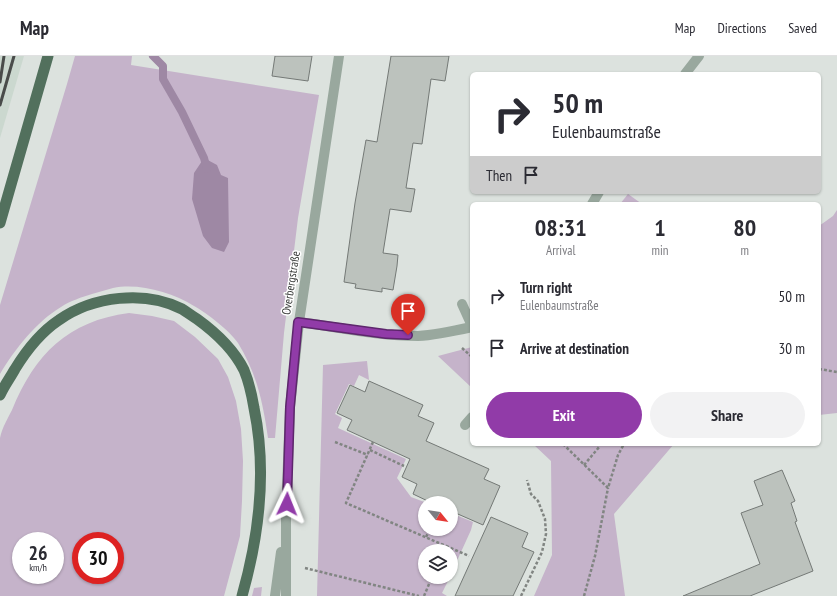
<!DOCTYPE html>
<html lang="en">
<head>
<meta charset="utf-8">
<style>
  :root { --surface:#fff; --page:#f2f2f3; --text:#2b2b33; --muted:#7c7c81; --line:#e1e1e2; --accent:#913ba8 }
  body { margin:0; font-family:"PT Sans Narrow",sans-serif; background:var(--page); color:var(--text); height:100vh; display:flex; flex-direction:column; font-size:15px; white-space:nowrap }
  * { box-sizing:border-box; margin:0 }
  p { font-size:13px; color:var(--muted) }
  .icon { flex:none; width:22px; height:22px; fill:none; stroke:currentColor; stroke-width:2; stroke-linecap:round; stroke-linejoin:round }
  .map { position:relative; flex:1; overflow:hidden }
  .sheet { position:absolute; left:470px; top:146px; width:351px; height:244px; display:flex; flex-direction:column; background:var(--surface); border-radius:6px; box-shadow:0 1px 3px #0004 }
  .sheet>* { flex:none }
  .hud { position:absolute; left:470px; top:16px; width:351px; height:122px; border-radius:6px; box-shadow:0 1px 3px #0004; background:#fff; color:var(--text); overflow:hidden }
  .needle { width:26px; rotate:120deg }
  .buttons { position:absolute; left:418px; top:440px; display:grid; gap:8px }
  .buttons a { display:grid; place-items:center; width:40px; height:40px; border-radius:50%; background:var(--surface); box-shadow:0 1px 3px #0004; font-size:20px }
  .speed { position:absolute; left:12px; top:476px; display:flex; gap:8px; font-size:20px; font-weight:700; text-align:center }
  .speed>* { display:grid; place-content:center; width:52px; height:52px; border-radius:50%; background:var(--surface); box-shadow:0 1px 3px #0004; line-height:1 }
  .speed small { font-size:10px; font-weight:400 }
  .speed .limit { border:6px solid #d22; background:#fff; color:#111 }
  .pin { position:absolute; display:grid; place-items:center; width:34px; height:34px; color:#fff; margin:-41px -17px; border-radius:50% 50% 50% 0; rotate:-45deg; box-shadow:0 0 4px #0007 }
  .pin .icon { rotate:45deg }
  .me { position:absolute; width:44px; margin:-22px; rotate:2deg; stroke-linejoin:round; filter:drop-shadow(0 0 3px #0008) }
  .turn { display:flex; align-items:center; gap:14px; height:84px; padding:0 16px; font-size:18px }
  .turn .icon { width:52px; height:52px; stroke-width:2.5 }
  .turn b { display:block; font-size:28px; line-height:34px }
  .then { display:flex; align-items:center; height:38px; padding:0 16px; background:#0003; gap:8px; font-size:15px }
  .eta { display:flex; justify-content:space-evenly; align-items:center; height:68px; text-align:center }
  .eta b { font-size:24px; font-weight:800; line-height:28px }
  .primary-button { display:flex; gap:8px; margin-top:auto; padding:8px 16px }
  .primary-button a { flex:1; height:46px; border-radius:24px; background:var(--accent); color:#fff; font-size:16px; font-weight:800; line-height:46px; text-align:center }
  .primary-button a+a { background:var(--page); color:var(--text) }
  ul { padding:0; list-style:none }
  li { display:flex; align-items:center; gap:12px; height:52px; padding:0 16px }
  li div { flex:1 }
  li b { display:block; font-size:15px }
  li em { font-style:normal }
  header { display:flex; align-items:center; gap:24px; box-sizing:border-box; height:56px; padding:0 20px; background:var(--surface); border-bottom:1px solid var(--line) }
  header strong { font-size:19px }
  nav { display:flex; gap:22px; margin-inline-start:auto; font-size:14px }
  .map>svg:first-child { display:block }
  .built { fill:#cbd8cf }
  .green { fill:#c5b3ca; fill-rule:evenodd }
  .water { fill:#9e88a4 }
  .lines { fill:none; stroke-linecap:round; stroke-linejoin:round }
  .stream { stroke:#9e88a4; stroke-width:8 }
  .building { fill:#bcc2bd; stroke:#747976 }
  .path { stroke:#818582; stroke-width:2.5; stroke-dasharray:3 2; stroke-linecap:butt }
  .service { stroke:#99a89e; stroke-width:10 }
  .minor { stroke:#99a89e; stroke-width:10 }
  .trunk { stroke:#52705d; stroke-width:11 }
  .rail { stroke:#494c4a; stroke-width:3 }
  .route-casing { stroke:#5e266d; stroke-width:10 }
  .route { stroke:#913ba8; stroke-width:7 }
  .labels { text-anchor:middle; stroke-width:3; stroke-linejoin:round; paint-order:stroke }
  .street-label { font-size:12px; fill:#363937; stroke:#fff }
</style>
</head>
<body>
<header>
<strong>Map</strong>
<nav><a>Map</a><a>Directions</a><a>Saved</a></nav>
</header>
<div class="map">
<svg width="837" height="540" viewBox="0 0 837 540">
  <rect width="100%" height="100%" fill="#dce2de"/>
  <!-- built -->
  <polygon class="built" points="0,0 24,0 0,82"/>
  <!-- green -->
  <g class="green">
    <path d="M75,0h57l-1,9 188,30 -21,123 -14,115 -9,105h-7c-5,-35 -11,-64 -30,-95 -9,-13 -30,-29 -44,-37 -23,-14 -55,-23 -81,-18 -7,2 -14,4 -21,6 -10,3 -22,7 -31,13 -25,15 -46,42 -61,67v-69l67,-221z"/>
    <polygon points="628,138 642,148 620,148"/>
    <polygon points="837,154 837,357 819,359 819,170 833,160"/>
    <path d="M129,257l23,3 22,5 21,16 23,22 10,18 8,24 5,28 2,32 -1,40 -2,35 -16,60h-224c0,-37 0,-73 0,-110 0,-14 0,-35 0,-48 2,-10 8,-20 12,-28 23,-56 56,-89 117,-97zM21,485h34v34h-34zM81,485h34v34h-34z"/>
    <polygon points="472,291 472,332 438,300"/>
    <polygon points="367,305 369,324 359,319 354,330 349,328 335,358 342,362 338,372 406,403 397,422 411,441 427,447 425,447 425,473 451,473 451,457 473,466 471,474 451,518 451,495 425,495 425,521 450,521 442,537 447,540 317,540 323,309"/>
    <polygon points="533,388 674,388 614,458 625,540 534,540 552,499 551,405"/>
    <polygon points="262,531 261,540 252,540 254,532"/>
  </g>
  <!-- water -->
  <polygon class="water" points="204,102 217,109 221,119 228,122 229,186 224,196 212,192 203,180 192,143 194,117"/>
  <g class="lines">
    <!-- stream -->
    <polyline class="stream" points="153,0 163,10 163,23 182,56 204,102 207,113"/>
  </g>
  <!-- building -->
  <g class="building">
    <polygon points="275,0 312,0 308,25 272,20"/>
    <polygon points="391,0 449,0 445,25 431,23 422,88 413,87 406,132 415,133 411,156 390,153 383,197 398,199 397,210 393,234 382,232 382,236 355,232 356,228 344,226 355,147 366,84 377,86"/>
    <polygon points="369,325 423,349 418,360 434,367 426,385 489,413 484,423 500,430 483,469 451,455 451,447 432,447 413,438 417,428 402,421 410,403 347,374 352,364 337,357 350,329 365,336"/>
    <polygon points="782,414 795,445 791,447 797,465 795,466 813,515 750,540 683,540 760,508 741,457 763,449 754,425"/>
    <polygon points="491,461 528,477 522,491 534,496 513,540 455,540"/>
  </g>
  <g class="lines">
    <!-- path -->
    <g class="path">
      <polyline points="462,292 472,301"/>
      <polyline points="819,313 837,316"/>
      <polyline points="335,386 368,399"/>
      <polyline points="373,386 346,447 446,490 444,495"/>
      <polyline points="563,388 608,432 618,399 624,388"/>
      <polyline points="370,394 404,410"/>
      <polyline points="584,409 600,390"/>
      <polyline points="426,481 430,473"/>
      <polyline points="446,490 469,500"/>
      <polyline points="305,512 419,540"/>
      <polyline points="424,540 432,521"/>
      <polyline points="521,540 542,496 546,478 545,463 538,445 531,438 527,424"/>
      <polyline points="584,540 595,500 608,432"/>
    </g>
    <!-- service -->
    <g class="service">
      <polyline points="462,248 472,270"/>
      <polyline points="465,369 472,361"/>
    </g>
    <!-- minor -->
    <g class="minor">
      <polyline points="685,18 699,0"/>
      <polyline points="592,148 599,136"/>
      <path d="M299,266c39,5 79,14 119,14 18,-1 36,-5 54,-9"/>
      <polyline points="275,540 281,496"/>
      <polyline points="286,540 286,460 290,351 299,266 339,0"/>
    </g>
    <!-- trunk -->
    <g class="trunk">
      <polyline points="0,167 48,0"/>
      <path d="M0,339c4,-9 10,-17 15,-26 11,-18 26,-37 44,-49 34,-24 86,-30 123,-11 5,3 10,7 15,10 18,13 37,31 47,51 5,12 8,26 10,38 13,62 5,128 -12,188"/>
    </g>
    <!-- rail -->
    <g class="rail">
      <polyline points="0,26 4,0"/>
      <polyline points="0,49 14,0"/>
    </g>
  </g>
  <g class="lines">
    <defs>
      <polyline id="route" points="287,448 290,351 298,266 386,278 408,279"/>
    </defs>
    <!-- route casing -->
    <use href="#route" class="route-casing"/>
    <!-- route -->
    <use href="#route" class="route"/>
  </g>
  <g class="labels">
    <!-- street labels -->
    <g class="street-label">
      <text transform="translate(291 227) rotate(-81)" y="4">Overbergstraße</text>
    </g>
  </g>
</svg>
<div class="buttons">
<a><svg class="needle" viewBox="-14 -14 28 28"><path d="M0-13l5 13h-10z" fill="#e53935"/><path d="M0 13l5-13h-10z" fill="#7c7c81"/></svg></a>
<a><svg class="icon" aria-label="layers" viewBox="0 0 24 24"><path d="M12 4l9 5-9 5-9-5zM3 14l9 5 9-5"/></svg></a>
</div>
<div class="speed"><div>26<small>km/h</small></div><div class="limit">30</div></div>
<div class="pin" style="left:408px;top:279px;background:#d93025"><svg class="icon" aria-label="arrive" viewBox="0 0 24 24"><path d="M6 21V4h12l-3 4 3 4H6"/></svg></div>
<svg class="me" style="left:287px;top:448px" viewBox="-20 -20 40 40"><path d="M0-17L14 15 0 8-14 15z" fill="#913ba8" stroke="#fff" stroke-width="4"/></svg>
<div class="hud">
<div class="turn"><svg class="icon" aria-label="right" viewBox="0 0 24 24"><path d="M7 20v-9h11M14 6l5 5-5 5"/></svg><div><b>50 m</b>Eulenbaumstraße</div></div>
<div class="then">Then<svg class="icon" aria-label="arrive" viewBox="0 0 24 24"><path d="M6 21V4h12l-3 4 3 4H6"/></svg></div>
</div>
<section class="sheet">
<div class="eta">
<div><b>08:31</b><p>Arrival</p></div>
<div><b>1</b><p>min</p></div>
<div><b>80</b><p>m</p></div>
</div>
<ul>
<li><svg class="icon" aria-label="right" viewBox="0 0 24 24"><path d="M7 20v-9h11M14 6l5 5-5 5"/></svg><div><b>Turn right</b><p>Eulenbaumstraße</p></div><em>50 m</em></li>
<li><svg class="icon" aria-label="arrive" viewBox="0 0 24 24"><path d="M6 21V4h12l-3 4 3 4H6"/></svg><div><b>Arrive at destination</b></div><em>30 m</em></li>
</ul>
<div class="primary-button"><a>Exit</a><a>Share</a></div>
</section>
</div>
</body>
</html>
